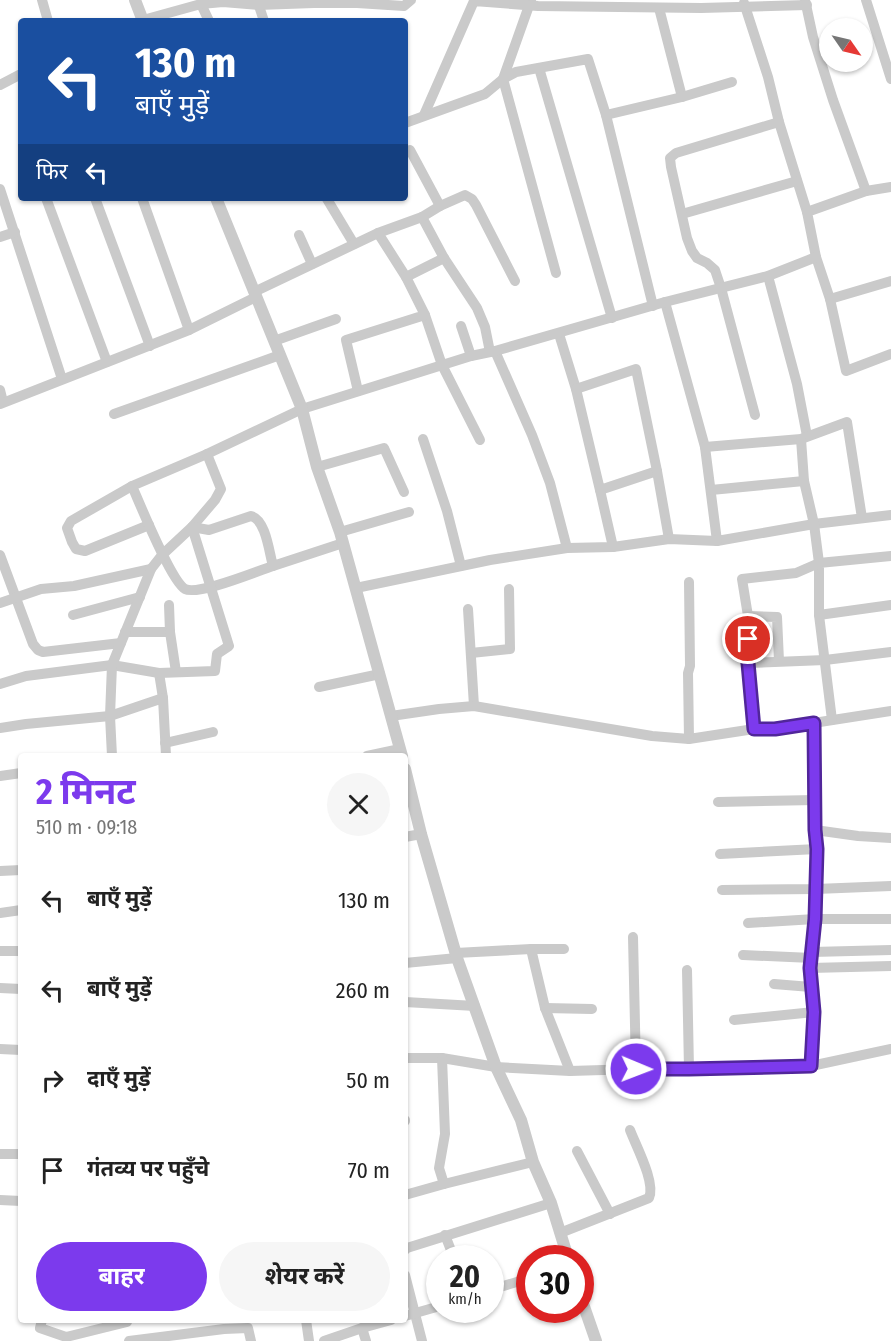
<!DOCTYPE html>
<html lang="hi">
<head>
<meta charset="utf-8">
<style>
  :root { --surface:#fff; --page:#f6f6f6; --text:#222; --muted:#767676; --accent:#7c3aed }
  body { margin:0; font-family:"Fira Sans Condensed","Noto Sans Devanagari",sans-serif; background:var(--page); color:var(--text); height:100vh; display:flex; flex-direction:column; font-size:22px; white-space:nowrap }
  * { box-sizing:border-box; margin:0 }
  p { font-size:20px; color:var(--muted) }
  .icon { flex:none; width:33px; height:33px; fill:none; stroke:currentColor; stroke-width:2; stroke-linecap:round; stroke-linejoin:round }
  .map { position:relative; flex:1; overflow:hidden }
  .drawer { position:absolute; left:18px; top:753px; width:390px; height:570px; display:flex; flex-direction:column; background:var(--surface); border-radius:6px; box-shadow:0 2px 4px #0004 }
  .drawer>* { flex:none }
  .banner { position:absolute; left:18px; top:18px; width:390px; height:183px; border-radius:6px; box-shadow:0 2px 4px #0004; background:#1a4fa0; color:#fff; overflow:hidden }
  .needle { width:39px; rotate:124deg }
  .tools { position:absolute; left:819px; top:18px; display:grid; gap:12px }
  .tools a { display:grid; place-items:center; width:54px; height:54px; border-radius:50%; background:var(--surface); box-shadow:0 2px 4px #0004; font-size:30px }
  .speed { position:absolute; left:426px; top:1245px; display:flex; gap:12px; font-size:30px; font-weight:700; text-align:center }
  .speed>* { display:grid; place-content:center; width:78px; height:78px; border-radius:50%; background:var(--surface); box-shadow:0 2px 4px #0004; line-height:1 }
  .speed small { font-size:15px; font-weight:400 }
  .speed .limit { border:9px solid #d22; background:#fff; color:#111 }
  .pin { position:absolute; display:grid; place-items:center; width:51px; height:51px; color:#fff; margin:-26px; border:3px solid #fff; border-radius:50%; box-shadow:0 2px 6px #0007 }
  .me { position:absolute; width:66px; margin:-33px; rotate:91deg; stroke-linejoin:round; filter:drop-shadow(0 0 4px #0008) }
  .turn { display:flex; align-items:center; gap:21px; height:126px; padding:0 18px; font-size:27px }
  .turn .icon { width:78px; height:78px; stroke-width:2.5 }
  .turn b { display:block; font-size:42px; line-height:51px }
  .then { display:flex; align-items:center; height:57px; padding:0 18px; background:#0003; gap:12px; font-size:22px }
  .round { display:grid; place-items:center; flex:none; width:63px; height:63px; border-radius:32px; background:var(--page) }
  .headline { display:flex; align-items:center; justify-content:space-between; height:102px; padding:0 18px }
  h1 { font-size:36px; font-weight:700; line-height:45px; color:var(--accent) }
  .primary-button { display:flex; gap:12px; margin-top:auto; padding:12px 18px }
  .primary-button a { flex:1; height:69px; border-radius:36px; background:var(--accent); color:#fff; font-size:24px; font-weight:700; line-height:69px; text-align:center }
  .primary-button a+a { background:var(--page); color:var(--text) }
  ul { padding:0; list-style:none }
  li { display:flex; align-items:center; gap:18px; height:90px; padding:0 18px }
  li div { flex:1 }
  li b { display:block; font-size:22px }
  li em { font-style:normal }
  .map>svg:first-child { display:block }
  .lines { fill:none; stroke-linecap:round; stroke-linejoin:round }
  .minor { stroke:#cacaca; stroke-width:10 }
  .tertiary { stroke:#cacaca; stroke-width:12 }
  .route-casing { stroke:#51269a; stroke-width:15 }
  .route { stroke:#7c3aed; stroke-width:10 }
</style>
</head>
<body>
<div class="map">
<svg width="891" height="1341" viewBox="0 0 891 1341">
  <rect width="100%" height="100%" fill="#fff"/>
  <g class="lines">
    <!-- minor -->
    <g class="minor">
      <polyline points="42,0 48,21"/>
      <polyline points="257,0 264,21"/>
      <polyline points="531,0 503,79 556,273"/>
      <polyline points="805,0 813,37 833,100 866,191"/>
      <polyline points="866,0 891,79"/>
      <polyline points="744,3 768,77 779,122 807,212"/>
      <polyline points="201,4 209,21"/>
      <polyline points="659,8 682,97"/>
      <polyline points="143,20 201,4 223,2 258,5 314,3 357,3 404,6 411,0"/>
      <polyline points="539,68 612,318"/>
      <polyline points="0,85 21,74"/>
      <polyline points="424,115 474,1 538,6 701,8 807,5"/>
      <polyline points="606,115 682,97 732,82"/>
      <polyline points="405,123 485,94 503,79 516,72 588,59 606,115 653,306"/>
      <polyline points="410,150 440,206"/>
      <polyline points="891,187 866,191 807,212 816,257 830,299 846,371 891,354"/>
      <polyline points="0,189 62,379"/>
      <polyline points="46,198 107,362"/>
      <polyline points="95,198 150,346"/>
      <polyline points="142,198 189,330"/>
      <polyline points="329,198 327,199 354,244"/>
      <polyline points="682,214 797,181"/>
      <polyline points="422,217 444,258 477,308 485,327 490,352"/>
      <polyline points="378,233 406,277 444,258"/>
      <polyline points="299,235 312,264"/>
      <polyline points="0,237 15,232"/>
      <polyline points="768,276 797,384 807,436"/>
      <polyline points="254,292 378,233 422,217 440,206 465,195 472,199 476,205 515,281"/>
      <polyline points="830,299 891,281"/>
      <polyline points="665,302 705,447 717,541 814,524 891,515"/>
      <polyline points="425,315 442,365 480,440"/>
      <polyline points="461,326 471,356"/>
      <polyline points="559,334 576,389 600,490 657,471"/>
      <polyline points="274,341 336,319"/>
      <polyline points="495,351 532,435 550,483 567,548"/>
      <polyline points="576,389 636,369 657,471 669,539"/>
      <polyline points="0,390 3,402"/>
      <polyline points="358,391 346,340 425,315 406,277"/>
      <polyline points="0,404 189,330 256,297"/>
      <polyline points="114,414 280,355"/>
      <polyline points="755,415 721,288 715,270 707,263 697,258 692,251 687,238 671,167 670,158 676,153 779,122"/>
      <polyline points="423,439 447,511 461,566"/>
      <polyline points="705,447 801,439 847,422 862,518"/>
      <polyline points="317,467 384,448 404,492"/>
      <polyline points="132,486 71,521 67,528 72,542 76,549 85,551 149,525"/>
      <polyline points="600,490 613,547"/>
      <polyline points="711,490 804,481"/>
      <polyline points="340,532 409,512"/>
      <polyline points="0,555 33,644 38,650 43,652 121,643"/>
      <path d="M273,566c-16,5 -75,30 -88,23 -14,-8 -45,-85 -53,-103l75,-32 95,-45 169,-53 24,-5 170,-49 103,-26 48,-19"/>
      <polyline points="356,588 490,560 567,548 613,547 669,539 717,541"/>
      <polyline points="0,603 41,589 74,586 151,569"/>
      <polyline points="468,609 474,706"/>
      <polyline points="73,615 140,597"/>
      <polyline points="819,615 891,605"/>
      <polyline points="748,616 777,617 779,661"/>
      <polyline points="125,632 170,632 169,605"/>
      <polyline points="170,632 176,672"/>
      <polyline points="471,653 510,649 509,589"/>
      <polyline points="748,663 825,660 891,652"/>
      <polyline points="159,673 163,698"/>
      <polyline points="0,684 26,676 112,665 159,673 215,671 217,654 229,646 192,527 215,500 221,489 207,454"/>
      <polyline points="319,687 380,674"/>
      <polyline points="391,716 439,709 474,706 652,736 689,739 754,729 775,729 891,711"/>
      <polyline points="832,720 819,615 819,563 891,556"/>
      <polyline points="0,728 26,724 110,716 112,756"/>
      <polyline points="754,729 748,663 748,616 742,579 796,573 819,563 814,524 804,481 801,439"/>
      <polyline points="689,739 688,673 690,666 689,582"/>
      <polyline points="165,743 213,732"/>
      <path d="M166,756l-3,-58 -53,18 2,-51 39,-96 11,-14 30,-28 17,3 42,-14c15,4 18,36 22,50l70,-23"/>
      <polyline points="367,756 400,749"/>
      <polyline points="0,776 21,773"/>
      <polyline points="718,802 815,800"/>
      <polyline points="815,830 858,836 891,838"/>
      <polyline points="405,837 421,834"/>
      <polyline points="720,854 817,849"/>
      <polyline points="0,871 21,870"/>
      <polyline points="722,890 816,889 891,886"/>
      <polyline points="0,913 21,910"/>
      <polyline points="748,923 815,919 891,919"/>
      <polyline points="633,937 636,1069"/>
      <polyline points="531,949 545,1008 570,1071"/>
      <polyline points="0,951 21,951"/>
      <polyline points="812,952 891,950"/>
      <polyline points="456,953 531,949 564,949"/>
      <polyline points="743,955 812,958"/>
      <polyline points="405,963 457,958"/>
      <polyline points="810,968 891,966"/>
      <polyline points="687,970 689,1069"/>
      <polyline points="774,984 811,987"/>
      <polyline points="0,988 21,989"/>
      <polyline points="405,1002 475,1006"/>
      <polyline points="545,1008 592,1009"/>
      <polyline points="734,1020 814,1012"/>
      <polyline points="0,1049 21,1050"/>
      <polyline points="405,1058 442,1058 496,1067 570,1071 636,1069 689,1069 811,1066 891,1049"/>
      <polyline points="442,1058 445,1134 439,1168 444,1184"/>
      <polyline points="811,1066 814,1012 810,968 815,919 817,849 815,830 814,723"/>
      <polyline points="405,1120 405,1121"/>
      <polyline points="577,1151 610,1214"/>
      <polyline points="0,1154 18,1154"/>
      <polyline points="405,1195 444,1184 533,1162"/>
      <polyline points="0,1200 21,1201"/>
      <path d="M560,1233l89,-35c7,-15 -13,-52 -19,-68"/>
      <polyline points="445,1235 454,1258"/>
      <polyline points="405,1250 407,1248 551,1203"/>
      <polyline points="405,1275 422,1341"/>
      <polyline points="490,1290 530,1278"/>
      <polyline points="405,1316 440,1306"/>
      <polyline points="42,1320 40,1328 66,1337 127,1322"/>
      <polyline points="306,1320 309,1341"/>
      <polyline points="362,1328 366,1341"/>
      <polyline points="129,1341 224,1329 248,1328 251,1341"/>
      <polyline points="324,1341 362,1328 391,1320"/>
    </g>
    <!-- tertiary -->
    <g class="tertiary">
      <polyline points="135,0 143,21"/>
      <polyline points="216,198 302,409 317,467 340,532 402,756"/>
      <polyline points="405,769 421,834 457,958 496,1067 521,1120 533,1162 551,1203 568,1258"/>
      <polyline points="580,1295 596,1341"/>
    </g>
  </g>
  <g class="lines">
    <defs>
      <polyline id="route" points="636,1069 689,1069 811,1066 814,1012 810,968 815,919 817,849 815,830 814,723 775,729 754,729 748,663 748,639"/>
    </defs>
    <!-- route casing -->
    <use href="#route" class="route-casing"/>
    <!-- route -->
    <use href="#route" class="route"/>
  </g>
</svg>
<div class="tools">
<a><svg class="needle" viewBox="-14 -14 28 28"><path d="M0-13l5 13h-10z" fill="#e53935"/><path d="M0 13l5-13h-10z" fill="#767676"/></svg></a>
</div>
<div class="speed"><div>20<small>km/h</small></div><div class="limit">30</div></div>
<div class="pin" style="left:748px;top:639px;background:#d93025"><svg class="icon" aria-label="arrive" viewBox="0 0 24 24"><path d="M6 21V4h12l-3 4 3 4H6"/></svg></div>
<svg class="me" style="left:636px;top:1069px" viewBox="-20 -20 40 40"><circle r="17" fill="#7c3aed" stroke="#fff" stroke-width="3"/><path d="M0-11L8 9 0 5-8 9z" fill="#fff"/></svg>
<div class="banner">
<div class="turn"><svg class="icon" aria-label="left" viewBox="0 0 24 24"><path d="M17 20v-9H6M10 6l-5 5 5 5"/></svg><div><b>130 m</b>बाएँ मुड़ें</div></div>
<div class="then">फिर<svg class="icon" aria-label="left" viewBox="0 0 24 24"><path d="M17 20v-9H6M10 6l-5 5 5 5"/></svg></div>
</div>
<section class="drawer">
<div class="headline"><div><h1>2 मिनट</h1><p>510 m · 09:18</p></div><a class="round"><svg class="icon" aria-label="close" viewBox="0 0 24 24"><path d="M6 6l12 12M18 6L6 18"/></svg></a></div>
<ul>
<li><svg class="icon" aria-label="left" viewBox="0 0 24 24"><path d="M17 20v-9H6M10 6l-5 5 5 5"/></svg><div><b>बाएँ मुड़ें</b></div><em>130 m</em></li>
<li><svg class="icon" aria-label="left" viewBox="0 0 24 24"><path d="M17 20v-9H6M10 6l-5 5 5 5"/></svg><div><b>बाएँ मुड़ें</b></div><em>260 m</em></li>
<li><svg class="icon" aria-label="right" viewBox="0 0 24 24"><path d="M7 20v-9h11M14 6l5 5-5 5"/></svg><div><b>दाएँ मुड़ें</b></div><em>50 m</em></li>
<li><svg class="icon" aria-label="arrive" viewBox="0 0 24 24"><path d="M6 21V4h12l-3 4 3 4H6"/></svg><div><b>गंतव्य पर पहुँचे</b></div><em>70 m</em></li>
</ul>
<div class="primary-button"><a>बाहर</a><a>शेयर करें</a></div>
</section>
</div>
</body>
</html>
